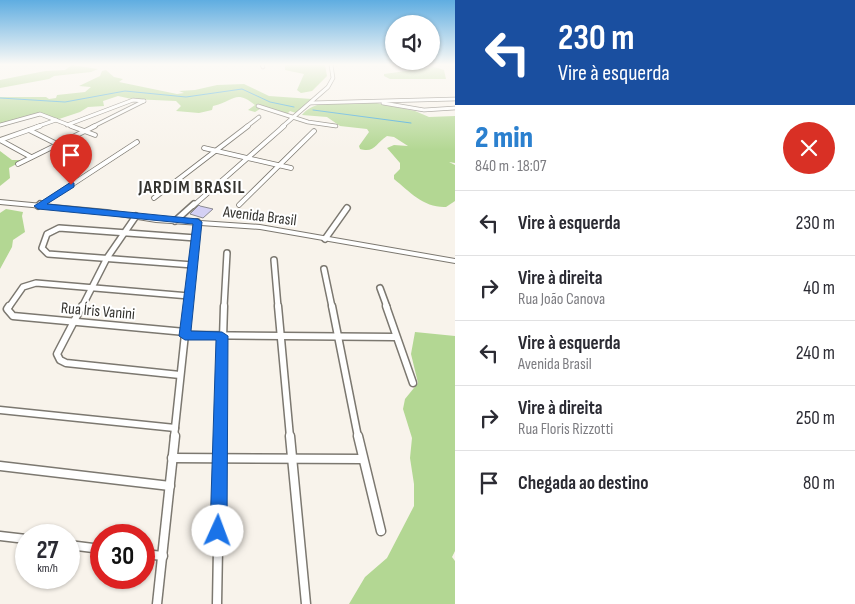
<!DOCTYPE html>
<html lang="pt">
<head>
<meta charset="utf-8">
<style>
  :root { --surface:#fff; --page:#f2f2f3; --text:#2b2b33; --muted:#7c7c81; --line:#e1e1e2; --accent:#2b80cf }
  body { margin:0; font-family:"Sofia Sans Condensed",sans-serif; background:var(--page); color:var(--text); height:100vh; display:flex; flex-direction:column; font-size:19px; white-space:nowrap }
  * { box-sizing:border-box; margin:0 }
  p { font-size:16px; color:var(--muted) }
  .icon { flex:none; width:28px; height:28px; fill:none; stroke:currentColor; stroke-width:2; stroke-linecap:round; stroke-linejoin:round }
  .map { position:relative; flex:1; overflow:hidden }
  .drawer { display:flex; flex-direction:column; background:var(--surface); width:400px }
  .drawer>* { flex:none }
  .banner { background:#1a4fa0; color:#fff; overflow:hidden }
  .buttons { position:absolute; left:385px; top:15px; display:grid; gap:10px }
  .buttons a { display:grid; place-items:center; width:55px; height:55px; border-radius:50%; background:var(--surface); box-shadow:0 1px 4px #0004; font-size:25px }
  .speed { position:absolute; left:15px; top:524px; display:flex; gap:10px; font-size:25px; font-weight:700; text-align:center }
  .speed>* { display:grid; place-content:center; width:65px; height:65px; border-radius:50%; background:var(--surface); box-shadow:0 1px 4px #0004; line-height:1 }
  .speed small { font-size:12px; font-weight:400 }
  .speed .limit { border:8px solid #d22; background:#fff; color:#111 }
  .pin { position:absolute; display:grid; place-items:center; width:42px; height:42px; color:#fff; margin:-51px -21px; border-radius:50% 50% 50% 0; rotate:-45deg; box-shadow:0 0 5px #0007 }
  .pin .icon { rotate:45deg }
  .me { position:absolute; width:55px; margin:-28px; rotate:2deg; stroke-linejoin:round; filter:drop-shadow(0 0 4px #0008) }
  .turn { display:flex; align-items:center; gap:18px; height:105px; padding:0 20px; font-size:22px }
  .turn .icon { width:65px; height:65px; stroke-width:2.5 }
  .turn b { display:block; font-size:35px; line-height:42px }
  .round { display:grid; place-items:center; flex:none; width:52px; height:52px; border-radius:26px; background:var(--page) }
  .headline { display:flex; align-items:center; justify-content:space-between; height:85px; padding:0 20px }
  h1 { font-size:30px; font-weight:800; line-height:38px; color:var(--accent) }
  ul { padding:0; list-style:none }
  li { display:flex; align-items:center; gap:15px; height:65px; padding:0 20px; border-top:1px solid var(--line) }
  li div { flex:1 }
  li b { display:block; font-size:19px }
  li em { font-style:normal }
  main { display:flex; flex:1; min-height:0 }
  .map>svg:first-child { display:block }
  .green { fill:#b3d793 }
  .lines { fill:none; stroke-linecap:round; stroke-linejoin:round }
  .stream { stroke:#33a2d7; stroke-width:1 }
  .building { fill:#d4d0f4; stroke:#8b8a92 }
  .minor-far4-casing { stroke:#7c7870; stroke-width:4.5 }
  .minor-far3-casing { stroke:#7c7870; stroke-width:5.5 }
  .minor-far2-casing { stroke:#7c7870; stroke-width:8 }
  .minor-far1-casing { stroke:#7c7870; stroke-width:9 }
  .minor-casing { stroke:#7c7870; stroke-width:11 }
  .major-casing { stroke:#7c7870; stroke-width:2 }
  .minor-far4 { stroke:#fff; stroke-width:3 }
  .minor-far3 { stroke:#fff; stroke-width:4 }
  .minor-far2 { stroke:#fff; stroke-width:5 }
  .minor-far1 { stroke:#fff; stroke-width:6 }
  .minor { stroke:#fff; stroke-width:8 }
  .major { fill:#fff; fill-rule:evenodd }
  .route { fill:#1a73e8; stroke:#114b97 }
  .labels { text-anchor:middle; stroke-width:4; stroke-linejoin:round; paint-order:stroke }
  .street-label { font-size:16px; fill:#34332f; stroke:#fff }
  .far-district-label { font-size:18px; font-weight:bold; letter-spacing:1px; fill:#34332f; stroke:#fff }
</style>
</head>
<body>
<main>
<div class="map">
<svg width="455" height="604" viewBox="0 0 455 604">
  <rect width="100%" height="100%" fill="#f8f3eb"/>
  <!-- green -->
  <g class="green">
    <polygon points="72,65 98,69 91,72 54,76 49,79 0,88 0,80 45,71 65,70"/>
    <polygon points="285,65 325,65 327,76 312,91 301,93 297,90 304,74 285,70"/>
    <polygon points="434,67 444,70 446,79 390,79 384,76 384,74"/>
    <path d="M106,70l8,7 9,2 -4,3 58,12 7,-1 -5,-2 16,-1 22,-5 27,-1 25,12 43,3 -16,14 -6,-2 -3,3 -27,-5 -5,3 -7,-2 7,-5c-20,-16 -20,-4 -42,1l-1,4 -13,3 -23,-2 5,-5 -5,-5 -44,-2 -14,-3 -15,5 1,5 -16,1 -8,5 -21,7 -16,-5 -43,11v-28h46l3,2 7,-1 1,-3 28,-3 6,-5 -12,-1 21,-10 2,-5z"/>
    <path d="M372,102l43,9 14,6 26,-1v47l-6,-1 6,3v36l-9,6c-22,1 -36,-15 -52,-28v-4l6,-6v-6l-13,-15 7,-3 14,1 -14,-9 -7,-1c-12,8 -12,17 -27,13l-1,-3 10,-14 -2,-3 -27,-3 -13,-9 -25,-2c14,-18 50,-12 70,-13z"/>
    <polygon points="0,151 12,160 24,160 9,168 10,178 0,186"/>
    <polygon points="6,209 23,212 22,216 25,232 13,240 12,247 0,269 0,213"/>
    <polygon points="415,332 455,336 455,551 452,557 455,561 455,604 349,604 365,577 387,558 414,506 414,484 410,458 412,438 403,409 405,399 418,383 411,354"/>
  </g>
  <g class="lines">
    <!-- stream -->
    <g class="stream">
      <polyline points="0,98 65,102 125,91 186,97 242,89 270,102 294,107"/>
      <polyline points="313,110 411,123"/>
    </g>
  </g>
  <!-- building -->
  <polygon class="building" points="199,205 200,206 213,209 203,218 190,214"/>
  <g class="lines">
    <defs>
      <g id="minor-far4">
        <polyline points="262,65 263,67"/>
        <polyline points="310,103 455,99"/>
        <polyline points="383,103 424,110 455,108"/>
        <polyline points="258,106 308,122 336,126"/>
        <polyline points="0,125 40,114 74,127"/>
        <polyline points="67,125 133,100 144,101"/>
        <polyline points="36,127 56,120"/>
        <polyline points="92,127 144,101"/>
        <polyline points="246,127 259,117"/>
        <polyline points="282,127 328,87 333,78 331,65"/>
      </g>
      <g id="minor-far3">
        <polyline points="71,126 95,135"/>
        <polyline points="29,130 57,144"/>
        <polyline points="0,140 40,126"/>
        <polyline points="0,140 31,157"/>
        <polyline points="204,148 291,168"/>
        <polyline points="18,164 95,126"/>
        <polyline points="154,198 248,126"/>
        <polyline points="239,205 314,131"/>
        <polyline points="39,206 137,142"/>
        <polyline points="193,206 284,126"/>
      </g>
      <g id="minor-far2">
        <polyline points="38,206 40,204"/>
        <polyline points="175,221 194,204"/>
        <polyline points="325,239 347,208"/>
        <polyline points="274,260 278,307"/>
        <polyline points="193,265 48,254 42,248 47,234 59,228 196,238"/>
        <polyline points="324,269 332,307"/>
        <polyline points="380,288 387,307"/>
        <polyline points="9,307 23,287 36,283 189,296"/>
        <polyline points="82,307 107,258 136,216"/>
        <polyline points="188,307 197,222"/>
        <polyline points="224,307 227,253"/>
      </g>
      <g id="minor-far1">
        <polyline points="9,306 7,309 13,316 185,332"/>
        <polyline points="82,306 57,354 60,360 66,363 180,375"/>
        <polyline points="278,306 290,437"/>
        <polyline points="332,306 358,437"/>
        <polyline points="386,306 413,383"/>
        <polyline points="185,335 395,337"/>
        <polyline points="0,410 175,428"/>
        <polyline points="174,437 188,306"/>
        <polyline points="220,437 224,306"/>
      </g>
      <g id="minor">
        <polyline points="290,436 306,604"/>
        <polyline points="358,436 381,531"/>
        <polyline points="172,458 363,459"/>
        <polyline points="0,466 170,486"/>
        <polyline points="0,536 26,539"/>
        <polyline points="69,545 101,549"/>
        <polyline points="144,554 163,556"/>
        <polyline points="157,604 175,436"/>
        <polyline points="217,604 220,436"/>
      </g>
      <polygon id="major" points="0,200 107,210 156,218 260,225 455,259 455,263 260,229 156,222 107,214 0,204"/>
    </defs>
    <!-- minor-far4 casing -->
    <use href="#minor-far4" class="minor-far4-casing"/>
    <!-- minor-far3 casing -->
    <use href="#minor-far3" class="minor-far3-casing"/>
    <!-- minor-far2 casing -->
    <use href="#minor-far2" class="minor-far2-casing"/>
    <!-- minor-far1 casing -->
    <use href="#minor-far1" class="minor-far1-casing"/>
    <!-- minor casing -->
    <use href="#minor" class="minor-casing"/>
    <!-- major casing -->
    <use href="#major" class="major-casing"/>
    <!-- minor-far4 -->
    <use href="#minor-far4" class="minor-far4"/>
    <!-- minor-far3 -->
    <use href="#minor-far3" class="minor-far3"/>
    <!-- minor-far2 -->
    <use href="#minor-far2" class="minor-far2"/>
    <!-- minor-far1 -->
    <use href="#minor-far1" class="minor-far1"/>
    <!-- minor -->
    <use href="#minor" class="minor"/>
    <!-- major -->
    <use href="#major" class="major"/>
  </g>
  <!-- sky -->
  <linearGradient id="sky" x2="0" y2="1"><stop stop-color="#5fade1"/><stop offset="0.43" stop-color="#fcfaf6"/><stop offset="1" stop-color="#fcfaf6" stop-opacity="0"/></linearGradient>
  <rect width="455" height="150" fill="url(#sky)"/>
  <!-- route -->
  <polygon class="route" points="71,182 74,183 74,187 47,204 198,219 202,222 191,331 222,332 228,336 227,531 225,537 218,539 212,537 210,531 216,340 185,340 179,336 193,224 38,209 34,206"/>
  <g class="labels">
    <!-- street labels -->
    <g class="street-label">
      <text transform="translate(260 215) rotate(7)" y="6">Avenida Brasil</text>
      <text transform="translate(98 310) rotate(5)" y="6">Rua Íris Vanini</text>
    </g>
    <!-- far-district labels -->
    <g class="far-district-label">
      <text x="192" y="193">JARDIM BRASIL</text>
    </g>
  </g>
</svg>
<div class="buttons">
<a><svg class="icon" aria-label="sound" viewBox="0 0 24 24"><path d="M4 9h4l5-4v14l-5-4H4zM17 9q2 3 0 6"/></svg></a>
</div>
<div class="speed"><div>27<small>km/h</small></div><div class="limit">30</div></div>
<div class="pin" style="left:71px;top:185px;background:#d93025"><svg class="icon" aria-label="arrive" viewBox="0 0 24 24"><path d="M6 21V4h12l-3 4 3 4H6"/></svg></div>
<svg class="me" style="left:218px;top:531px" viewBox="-20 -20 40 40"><circle r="19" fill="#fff"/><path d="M0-13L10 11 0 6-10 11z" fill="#1a73e8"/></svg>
</div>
<section class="drawer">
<div class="banner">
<div class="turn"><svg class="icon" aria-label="left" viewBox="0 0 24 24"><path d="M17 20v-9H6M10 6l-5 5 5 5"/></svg><div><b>230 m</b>Vire à esquerda</div></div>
</div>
<div class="headline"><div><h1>2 min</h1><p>840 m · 18:07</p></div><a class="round" style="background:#d93025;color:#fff"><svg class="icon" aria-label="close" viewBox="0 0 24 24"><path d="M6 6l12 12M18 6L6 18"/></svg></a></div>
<ul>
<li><svg class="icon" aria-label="left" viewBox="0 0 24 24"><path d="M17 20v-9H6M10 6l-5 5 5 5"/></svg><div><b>Vire à esquerda</b></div><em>230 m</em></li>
<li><svg class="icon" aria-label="right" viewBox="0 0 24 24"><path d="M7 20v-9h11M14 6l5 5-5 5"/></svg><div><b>Vire à direita</b><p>Rua João Canova</p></div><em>40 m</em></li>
<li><svg class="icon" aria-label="left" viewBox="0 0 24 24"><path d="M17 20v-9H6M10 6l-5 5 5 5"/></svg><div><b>Vire à esquerda</b><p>Avenida Brasil</p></div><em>240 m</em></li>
<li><svg class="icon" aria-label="right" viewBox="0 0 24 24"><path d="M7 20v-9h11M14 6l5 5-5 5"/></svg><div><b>Vire à direita</b><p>Rua Floris Rizzotti</p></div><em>250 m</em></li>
<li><svg class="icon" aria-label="arrive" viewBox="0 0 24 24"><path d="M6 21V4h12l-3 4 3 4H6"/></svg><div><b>Chegada ao destino</b></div><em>80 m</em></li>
</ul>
</section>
</main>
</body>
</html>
